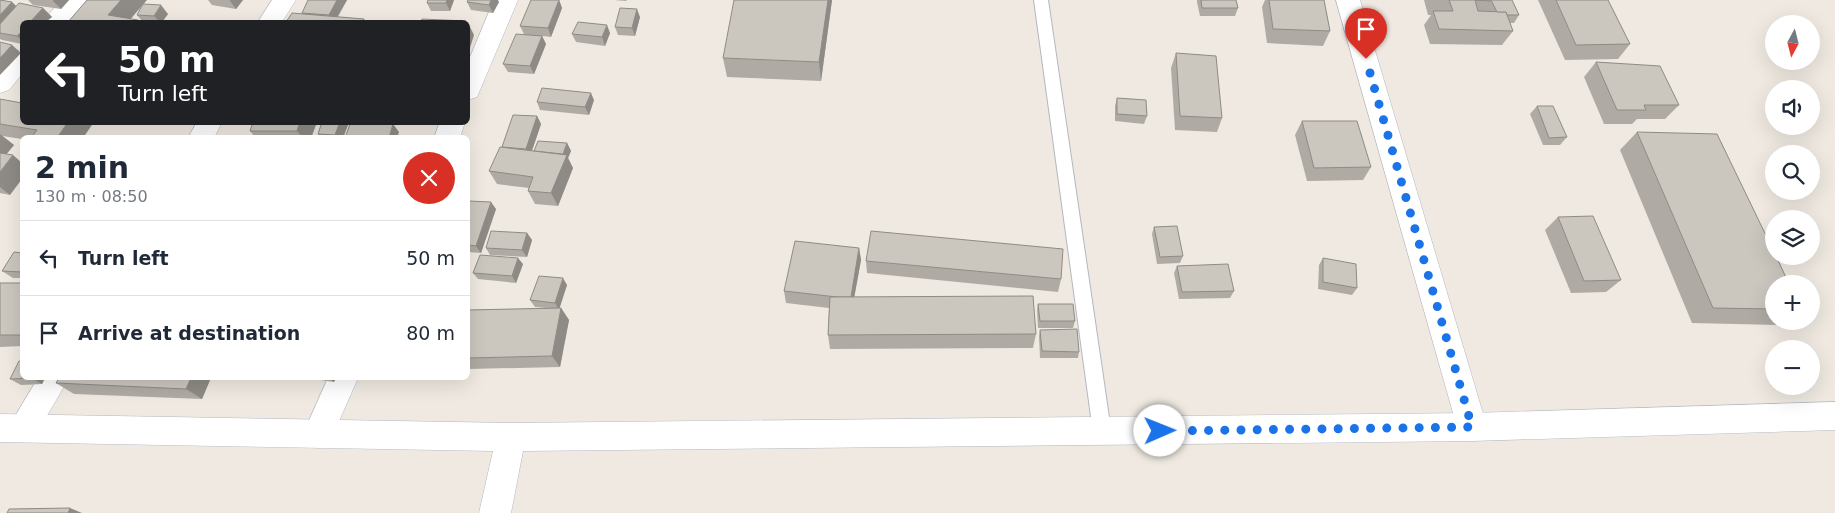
<!DOCTYPE html>
<html lang="en">
<head>
<meta charset="utf-8">
<style>
  :root { --surface:#fff; --page:#f2f2f3; --text:#1f2937; --muted:#747a83; --line:#e0e1e3 }
  body { margin:0; font-family:"DejaVu Sans",sans-serif; background:var(--page); color:var(--text); height:100vh; display:flex; flex-direction:column; font-size:19px; white-space:nowrap }
  * { box-sizing:border-box; margin:0 }
  p { font-size:16px; color:var(--muted) }
  .icon { flex:none; width:28px; height:28px; fill:none; stroke:currentColor; stroke-width:2; stroke-linecap:round; stroke-linejoin:round }
  .map { position:relative; flex:1; overflow:hidden }
  .panel { position:absolute; left:20px; top:135px; width:450px; height:245px; display:flex; flex-direction:column; background:var(--surface); border-radius:8px; box-shadow:0 5px 20px #0002 }
  .panel>* { flex:none }
  .banner { position:absolute; left:20px; top:20px; width:450px; height:105px; border-radius:8px; box-shadow:0 5px 20px #0002; background:#202124; color:#fff; overflow:hidden }
  .needle { width:32px; rotate:187deg }
  .buttons { position:absolute; left:1765px; top:15px; display:grid; gap:10px }
  .buttons a { display:grid; place-items:center; width:55px; height:55px; border-radius:50%; background:var(--surface); box-shadow:0 5px 20px #0002; font-size:25px }
  .pin { position:absolute; display:grid; place-items:center; width:42px; height:42px; color:#fff; margin:-51px -21px; border-radius:50% 50% 50% 0; rotate:-45deg; box-shadow:0 0 5px #0007 }
  .pin .icon { rotate:45deg }
  .me { position:absolute; width:55px; margin:-28px; rotate:89deg; stroke-linejoin:round; filter:drop-shadow(0 0 4px #0008) }
  .turn { display:flex; align-items:center; gap:18px; height:105px; padding:0 15px; font-size:22px }
  .turn .icon { width:65px; height:65px; stroke-width:2.5 }
  .turn b { display:block; font-size:35px; line-height:42px }
  .round { display:grid; place-items:center; flex:none; width:52px; height:52px; border-radius:26px; background:var(--page) }
  .summary { display:flex; align-items:center; justify-content:space-between; height:85px; padding:0 15px }
  h1 { font-size:30px; font-weight:600; line-height:38px }
  ul { padding:0; list-style:none }
  li { display:flex; align-items:center; gap:15px; height:75px; padding:0 15px; border-top:1px solid var(--line) }
  li div { flex:1 }
  li b { display:block; font-size:19px }
  li em { font-style:normal }
  .map>svg:first-child { display:block }
  .lines { fill:none; stroke-linecap:round; stroke-linejoin:round }
  .lane-casing { stroke:#b4b7c1; stroke-width:2 }
  .street-casing { stroke:#b4b7c1; stroke-width:1 }
  .secondary-casing { stroke:#b4b7c1; stroke-width:1 }
  .lane { fill:#fff; fill-rule:evenodd }
  .street { fill:#fff; fill-rule:evenodd }
  .secondary { fill:#fff; fill-rule:evenodd }
  .wall { fill:#afaba4 }
  .shaded-wall { fill:#8e8b86 }
  .building { fill:#cbc7bf; stroke:#8e8b86 }
  .route { stroke:#1a73e8; stroke-width:9; stroke-dasharray:0 16.2 }
</style>
</head>
<body>
<div class="map">
<svg width="1835" height="513" viewBox="0 0 1835 513">
  <rect width="100%" height="100%" fill="#efe9e1"/>
  <g class="lines">
    <defs>
      <polygon id="lane" points="1034,0 1048,0 1111,431 1108,437 1102,439 1096,437 1093,431"/>
      <g id="street">
        <polygon points="62,0 88,0 69,22 43,22 47,16"/>
        <polygon points="272,0 296,0 282,22 258,22"/>
        <polygon points="494,0 518,0 480,90 477,97 468,100 468,62"/>
        <polygon points="1336,0 1360,0 1487,427 1483,437 1472,441 1461,437 1457,427"/>
        <polygon points="22,50 22,74 9,90 0,93 0,67 13,52"/>
        <polygon points="197,122 222,122 214,138 188,138"/>
        <polygon points="440,122 465,122 460,138 434,138"/>
        <polygon points="38,378 69,378 34,438 23,442 12,438 8,428"/>
        <polygon points="328,378 358,378 329,444 318,448 307,444 303,434"/>
      </g>
      <polygon id="secondary" points="1835,402 1835,430 1472,441 523,451 511,513 479,513 493,451 0,442 0,414 511,423 1472,413"/>
    </defs>
    <!-- lane casing -->
    <use href="#lane" class="lane-casing"/>
    <!-- street casing -->
    <use href="#street" class="street-casing"/>
    <!-- secondary casing -->
    <use href="#secondary" class="secondary-casing"/>
    <!-- lane -->
    <use href="#lane" class="lane"/>
    <!-- street -->
    <use href="#street" class="street"/>
    <!-- secondary -->
    <use href="#secondary" class="secondary"/>
  </g>
  <!-- wall -->
  <g class="wall">
    <polygon points="0,0 12,2 16,6 43,8 52,17 22,22 22,44 2,40 0,39"/>
    <polygon points="28,0 69,0 61,9 33,5"/>
    <polygon points="208,0 243,0 236,9 212,5"/>
    <polygon points="308,0 347,0 338,17 364,19 366,22 286,22 302,14 302,13"/>
    <polygon points="454,0 450,11 431,11 427,3"/>
    <polygon points="559,0 562,8 551,37 525,34 542,36 546,44 534,74 508,72 503,64 524,34 520,26"/>
    <polygon points="614,0 627,0 626,1"/>
    <polygon points="832,0 821,81 727,77 723,58"/>
    <polygon points="1197,0 1236,0 1238,8 1235,16 1200,16 1197,2"/>
    <polygon points="1265,0 1324,0 1330,31 1323,46 1267,43 1262,7"/>
    <polygon points="1424,0 1512,0 1519,15 1514,23 1510,23 1513,31 1502,45 1430,44 1424,25 1431,15 1428,15"/>
    <polygon points="1538,0 1608,0 1630,44 1618,59 1565,60"/>
    <polygon points="467,2 499,2 493,13 471,10"/>
    <polygon points="168,14 162,22 143,22 137,15"/>
    <polygon points="640,17 635,36 618,35 615,27"/>
    <polygon points="610,33 605,46 576,42 572,34"/>
    <polygon points="1176,53 1222,118 1217,132 1175,130 1171,68"/>
    <polygon points="1596,62 1679,105 1665,119 1637,119 1632,124 1604,124 1584,77"/>
    <polygon points="1117,98 1147,116 1144,124 1115,121 1115,106"/>
    <polygon points="0,99 83,138 22,138 22,139 2,136 14,145 6,154 10,195 0,193"/>
    <polygon points="594,100 589,115 540,110 537,102"/>
    <polygon points="1537,106 1567,137 1560,145 1543,145 1530,114"/>
    <polygon points="537,116 541,124 532,151 534,151 567,143 571,151 568,158 573,168 558,206 535,204 528,191 529,188 497,184 489,171"/>
    <polygon points="1302,121 1371,167 1363,180 1307,181 1295,135"/>
    <polygon points="317,122 311,138 256,138 250,131"/>
    <polygon points="322,122 349,122 343,138 321,138 318,134"/>
    <polygon points="1637,132 1774,284 1774,321 1784,321 1778,325 1692,323 1620,150"/>
    <polygon points="468,201 496,209 481,253 468,252"/>
    <polygon points="1558,217 1621,280 1606,292 1571,293 1545,230"/>
    <polygon points="1154,227 1183,256 1180,263 1157,264 1152,234"/>
    <polygon points="527,233 532,240 527,257 490,255 486,248"/>
    <polygon points="859,248 861,260 854,297 1036,334 1033,348 830,349 828,335 829,308 786,303 784,291"/>
    <polygon points="22,253 22,278 13,278 2,271"/>
    <polygon points="1323,258 1357,288 1352,295 1318,289 1319,265"/>
    <polygon points="866,261 1061,279 1058,292 867,273"/>
    <polygon points="523,264 516,283 478,279 473,273"/>
    <polygon points="1177,266 1234,291 1230,298 1179,299 1174,273"/>
    <polygon points="0,283 22,283 22,346 0,347"/>
    <polygon points="567,285 559,308 561,308 569,320 560,367 468,369 468,310 547,308 535,307 530,300"/>
    <polygon points="1038,304 1075,321 1073,328 1038,328 1037,310"/>
    <polygon points="1040,330 1079,352 1078,358 1040,358 1039,336"/>
    <polygon points="45,378 42,384 21,385 10,379"/>
    <polygon points="313,378 336,378 334,382 314,379"/>
    <polygon points="210,380 202,399 74,394 56,383"/>
  </g>
  <!-- shaded-wall -->
  <g class="shaded-wall">
    <polygon points="53,0 69,0 61,9 53,1"/>
    <polygon points="121,0 147,0 128,22 108,15"/>
    <polygon points="230,0 243,0 236,9 230,1"/>
    <polygon points="337,0 347,0 334,22 329,15"/>
    <polygon points="447,0 454,0 450,11 446,3"/>
    <polygon points="491,0 498,0 499,2 493,13 489,5"/>
    <polygon points="559,0 562,8 551,37 548,28"/>
    <polygon points="828,0 832,0 821,81 819,62"/>
    <polygon points="12,2 20,10 0,33 0,15"/>
    <polygon points="161,5 168,14 162,22 160,22 154,16"/>
    <polygon points="43,8 52,17 46,22 30,22"/>
    <polygon points="637,9 640,17 635,36 632,28"/>
    <polygon points="468,23 474,35 468,54"/>
    <polygon points="607,25 610,33 605,46 602,37"/>
    <polygon points="22,31 22,41 17,36"/>
    <polygon points="542,36 546,44 534,74 530,66"/>
    <polygon points="12,45 21,53 0,75 0,58"/>
    <polygon points="591,93 594,100 589,115 585,107"/>
    <polygon points="537,116 541,124 530,156 526,149"/>
    <polygon points="68,122 94,122 83,138 57,138"/>
    <polygon points="300,122 317,122 311,138 303,138 297,131"/>
    <polygon points="340,122 349,122 343,138 337,138 335,135"/>
    <polygon points="393,124 399,132 397,138 389,138"/>
    <polygon points="0,134 14,145 0,162"/>
    <polygon points="567,143 571,151 568,158 573,168 558,206 551,193"/>
    <polygon points="13,155 22,163 22,179 10,195 0,187 0,172"/>
    <polygon points="491,202 496,209 481,253 476,246"/>
    <polygon points="527,233 532,240 527,257 522,250"/>
    <polygon points="859,248 861,260 852,310 850,298"/>
    <polygon points="518,258 523,264 516,283 512,276"/>
    <polygon points="563,278 567,285 559,310 555,303"/>
    <polygon points="561,308 569,320 560,367 552,356"/>
    <polygon points="31,378 45,378 42,384"/>
    <polygon points="191,378 206,378 210,380 202,399 186,389"/>
    <polygon points="329,378 336,378 334,382"/>
    <polygon points="70,508 82,513 68,513"/>
  </g>
  <!-- building -->
  <g class="building">
    <polygon points="0,0 12,2 0,15"/>
    <polygon points="87,0 121,0 108,15 138,20 136,22 68,22"/>
    <polygon points="308,0 337,0 329,15 302,13"/>
    <polygon points="428,0 447,0 446,3 427,3"/>
    <polygon points="468,0 491,0 489,5 467,2"/>
    <polygon points="531,0 559,0 548,28 520,26"/>
    <polygon points="734,0 828,0 819,62 723,58"/>
    <polygon points="1201,0 1236,0 1238,8 1202,8"/>
    <polygon points="1269,0 1324,0 1330,31 1273,29"/>
    <polygon points="1449,0 1490,0 1490,1 1475,0 1478,11 1506,12 1513,31 1439,29 1433,11 1453,11"/>
    <polygon points="1491,0 1512,0 1519,15 1507,15 1506,12 1497,12"/>
    <polygon points="1556,0 1608,0 1630,44 1576,45"/>
    <polygon points="19,3 43,8 30,22 22,22 22,31 17,36 0,33 0,24"/>
    <polygon points="143,4 161,5 154,16 137,15"/>
    <polygon points="620,8 637,9 632,28 615,27"/>
    <polygon points="292,13 364,19 362,22 286,22"/>
    <polygon points="422,19 466,21 466,22 420,22"/>
    <polygon points="199,21 214,22 198,22"/>
    <polygon points="578,22 607,25 602,37 572,34"/>
    <polygon points="516,34 542,36 530,66 503,64"/>
    <polygon points="0,42 12,45 0,58"/>
    <polygon points="1176,53 1216,56 1222,118 1180,116"/>
    <polygon points="1596,62 1660,66 1679,105 1644,105 1646,110 1617,110"/>
    <polygon points="542,88 591,93 585,107 537,102"/>
    <polygon points="1117,98 1146,100 1147,116 1117,114"/>
    <polygon points="0,99 22,103 22,122 68,122 57,138 31,138 37,130 0,124"/>
    <polygon points="1537,106 1553,106 1567,137 1549,138"/>
    <polygon points="513,115 537,116 526,149 502,147"/>
    <polygon points="1302,121 1357,121 1371,167 1314,168"/>
    <polygon points="253,122 300,122 297,131 250,131"/>
    <polygon points="322,122 340,122 335,135 318,134"/>
    <polygon points="350,124 393,124 389,138 345,138"/>
    <polygon points="1637,132 1717,134 1774,252 1774,256 1776,256 1789,284 1774,284 1774,309 1713,308"/>
    <polygon points="538,141 567,143 563,154 534,151"/>
    <polygon points="500,147 567,155 551,193 528,191 533,177 489,171"/>
    <polygon points="0,153 13,155 0,172"/>
    <polygon points="468,201 491,202 476,246 468,245"/>
    <polygon points="1593,216 1621,280 1584,281 1558,217"/>
    <polygon points="1177,226 1183,256 1160,257 1154,227"/>
    <polygon points="491,231 527,233 522,250 486,248"/>
    <polygon points="871,231 1063,249 1061,279 866,261"/>
    <polygon points="795,241 859,248 851,297 837,297 784,291"/>
    <polygon points="14,252 22,253 22,272 2,271"/>
    <polygon points="480,255 518,258 512,276 473,273"/>
    <polygon points="1323,258 1356,264 1357,288 1323,282"/>
    <polygon points="1228,264 1234,291 1182,292 1177,266"/>
    <polygon points="539,276 563,278 555,303 530,300"/>
    <rect x="0" y="283" width="22" height="52"/>
    <polygon points="1033,296 1036,334 828,335 830,297"/>
    <polygon points="1038,304 1073,304 1075,321 1040,321"/>
    <polygon points="561,308 552,356 468,358 468,310"/>
    <polygon points="1077,329 1079,352 1042,351 1040,330"/>
    <polygon points="19,361 22,361 22,378 31,378 10,379"/>
    <polygon points="59,378 191,378 186,389 56,383"/>
    <polygon points="70,508 68,513 7,513 9,509"/>
  </g>
  <g class="lines">
    <!-- route -->
    <polyline class="route" points="1160,431 1472,427 1366,59"/>
  </g>
</svg>
<div class="buttons">
<a><svg class="needle" viewBox="-14 -14 28 28"><path d="M0-13l5 13h-10z" fill="#e53935"/><path d="M0 13l5-13h-10z" fill="#747a83"/></svg></a>
<a><svg class="icon" aria-label="sound" viewBox="0 0 24 24"><path d="M4 9h4l5-4v14l-5-4H4zM17 9q2 3 0 6"/></svg></a>
<a><svg class="icon" aria-label="search" viewBox="0 0 24 24"><circle cx="10" cy="10" r="6"/><path d="M15 15l6 6"/></svg></a>
<a><svg class="icon" aria-label="layers" viewBox="0 0 24 24"><path d="M12 4l9 5-9 5-9-5zM3 14l9 5 9-5"/></svg></a>
<a>+</a>
<a>−</a>
</div>
<div class="pin" style="left:1366px;top:59px;background:#d93025"><svg class="icon" aria-label="arrive" viewBox="0 0 24 24"><path d="M6 21V4h12l-3 4 3 4H6"/></svg></div>
<svg class="me" style="left:1160px;top:431px" viewBox="-20 -20 40 40"><circle r="19" fill="#fff"/><path d="M0-13L10 11 0 6-10 11z" fill="#1a73e8"/></svg>
<div class="banner">
<div class="turn"><svg class="icon" aria-label="left" viewBox="0 0 24 24"><path d="M17 20v-9H6M10 6l-5 5 5 5"/></svg><div><b>50 m</b>Turn left</div></div>
</div>
<section class="panel">
<div class="summary"><div><h1>2 min</h1><p>130 m · 08:50</p></div><a class="round" style="background:#d93025;color:#fff"><svg class="icon" aria-label="close" viewBox="0 0 24 24"><path d="M6 6l12 12M18 6L6 18"/></svg></a></div>
<ul>
<li><svg class="icon" aria-label="left" viewBox="0 0 24 24"><path d="M17 20v-9H6M10 6l-5 5 5 5"/></svg><div><b>Turn left</b></div><em>50 m</em></li>
<li><svg class="icon" aria-label="arrive" viewBox="0 0 24 24"><path d="M6 21V4h12l-3 4 3 4H6"/></svg><div><b>Arrive at destination</b></div><em>80 m</em></li>
</ul>
</section>
</div>
</body>
</html>
